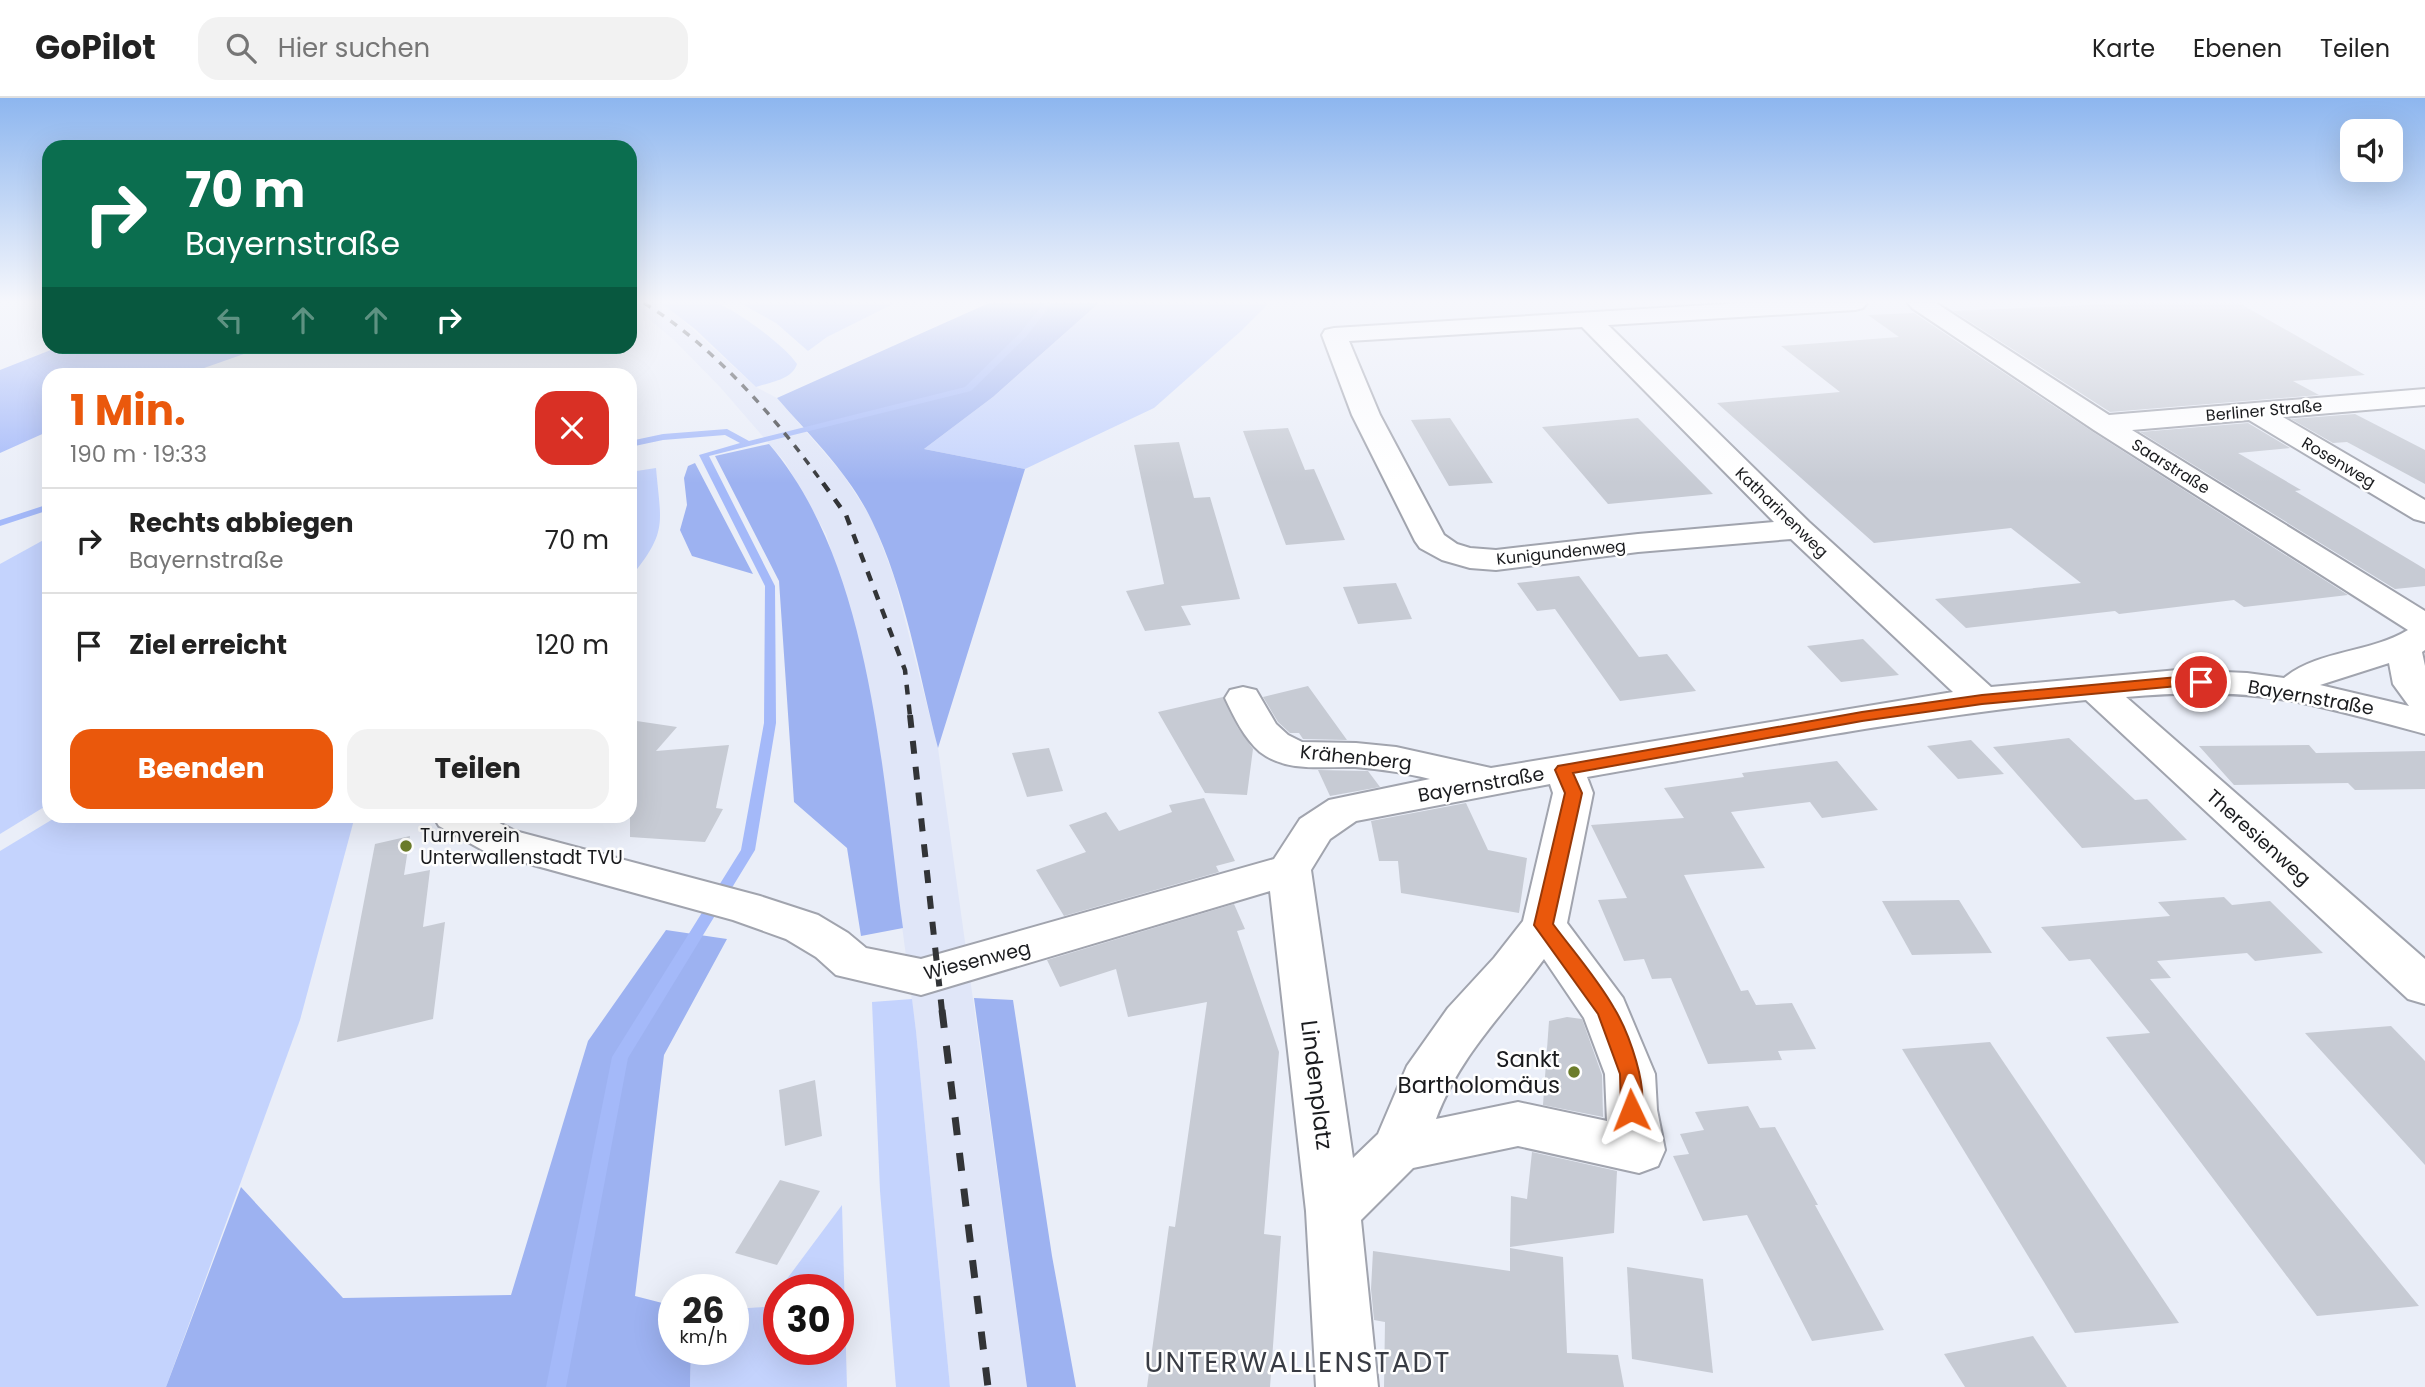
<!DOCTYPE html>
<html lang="de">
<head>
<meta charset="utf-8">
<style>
  :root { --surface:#fff; --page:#f2f2f2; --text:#222; --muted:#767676; --line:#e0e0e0; --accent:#ea580c }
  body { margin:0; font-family:Poppins,sans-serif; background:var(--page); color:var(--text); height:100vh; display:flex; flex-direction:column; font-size:26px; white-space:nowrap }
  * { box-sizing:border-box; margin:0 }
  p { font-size:23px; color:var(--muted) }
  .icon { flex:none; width:38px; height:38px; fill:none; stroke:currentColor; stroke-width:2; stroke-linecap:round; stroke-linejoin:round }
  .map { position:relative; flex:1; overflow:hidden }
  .side { position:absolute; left:42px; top:270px; width:595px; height:455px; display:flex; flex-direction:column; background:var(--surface); border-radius:21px; box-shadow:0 7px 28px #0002 }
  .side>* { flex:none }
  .guide { position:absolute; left:42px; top:42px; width:595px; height:214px; border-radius:21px; box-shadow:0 7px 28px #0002; background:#0b6e4f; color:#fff; overflow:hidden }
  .controls { position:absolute; left:2340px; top:21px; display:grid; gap:14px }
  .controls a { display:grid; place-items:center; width:63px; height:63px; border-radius:14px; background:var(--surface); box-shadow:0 7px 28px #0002; font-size:35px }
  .speed { position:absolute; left:658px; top:1176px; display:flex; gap:14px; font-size:35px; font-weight:700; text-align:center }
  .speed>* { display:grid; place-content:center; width:91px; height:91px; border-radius:50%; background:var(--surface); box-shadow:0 7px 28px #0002; line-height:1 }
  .speed small { font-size:18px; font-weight:400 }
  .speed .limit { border:10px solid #d22; background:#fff; color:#111 }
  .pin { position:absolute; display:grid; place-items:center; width:60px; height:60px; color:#fff; margin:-30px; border:4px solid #fff; border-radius:50%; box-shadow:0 2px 7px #0007 }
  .me { position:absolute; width:77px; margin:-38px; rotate:358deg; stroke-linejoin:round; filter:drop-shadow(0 0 5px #0008) }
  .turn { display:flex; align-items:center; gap:24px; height:147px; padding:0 28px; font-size:32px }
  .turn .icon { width:91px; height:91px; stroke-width:2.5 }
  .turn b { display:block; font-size:49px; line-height:60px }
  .lanes { display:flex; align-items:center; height:66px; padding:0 28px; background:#0003; justify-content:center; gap:35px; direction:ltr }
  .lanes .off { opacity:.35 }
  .round { display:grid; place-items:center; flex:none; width:74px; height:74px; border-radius:21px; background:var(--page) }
  .overview { display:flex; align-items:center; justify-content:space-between; height:119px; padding:0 28px }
  h1 { font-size:42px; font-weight:700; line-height:52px; color:var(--accent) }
  .button { display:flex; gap:14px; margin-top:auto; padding:14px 28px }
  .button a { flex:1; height:80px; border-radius:21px; background:var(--accent); color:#fff; font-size:28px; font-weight:700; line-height:80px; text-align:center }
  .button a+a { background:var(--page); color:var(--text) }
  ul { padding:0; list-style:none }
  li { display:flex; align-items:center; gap:21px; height:105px; padding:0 28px; border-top:2px solid var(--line) }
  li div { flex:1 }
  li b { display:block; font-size:26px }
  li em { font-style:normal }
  header { display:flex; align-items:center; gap:42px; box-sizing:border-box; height:98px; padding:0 35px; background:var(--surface); border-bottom:2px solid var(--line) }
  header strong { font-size:33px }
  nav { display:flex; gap:38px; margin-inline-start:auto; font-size:24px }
  .search { width:490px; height:63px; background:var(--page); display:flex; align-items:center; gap:18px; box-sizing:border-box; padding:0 24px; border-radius:21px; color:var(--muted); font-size:26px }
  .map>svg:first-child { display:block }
  .built { fill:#e0e6f8 }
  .green { fill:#c4d3fd; fill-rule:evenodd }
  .forest { fill:#9db2f1 }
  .water { fill:#a4b9f9 }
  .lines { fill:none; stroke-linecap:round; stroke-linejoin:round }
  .stream { fill:#a4b9f9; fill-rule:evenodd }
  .building { fill:#c7cbd4 }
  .street-casing { stroke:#a1a4ae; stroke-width:4 }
  .street { fill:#fff; fill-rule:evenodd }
  .rail-far3 { stroke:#323437; stroke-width:3.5; stroke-dasharray:8 8; stroke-linecap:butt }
  .rail-far2 { stroke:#323437; stroke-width:4.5; stroke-dasharray:10 10; stroke-linecap:butt }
  .rail-far1 { stroke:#323437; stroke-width:6; stroke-dasharray:13 13; stroke-linecap:butt }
  .rail { stroke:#323437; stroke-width:7; stroke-dasharray:18 18; stroke-linecap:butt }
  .route { fill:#ea580c; stroke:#983908; stroke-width:2 }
  .poi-dot { fill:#6c7d2b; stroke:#fff; stroke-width:2.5 }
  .labels { text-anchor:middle; stroke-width:5; stroke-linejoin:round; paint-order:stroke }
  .far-street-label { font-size:16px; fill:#1a1b1e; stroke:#fff }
  .street-label { font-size:19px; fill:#1a1b1e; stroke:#fff }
  .poi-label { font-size:19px; fill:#1a1b1e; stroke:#fff; text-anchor:start }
  .near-poi-label { font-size:23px; fill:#1a1b1e; stroke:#fff; text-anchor:end }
  .near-street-label { font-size:23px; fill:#1a1b1e; stroke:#fff }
  .near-quarter-label { font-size:28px; letter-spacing:2px; fill:#393c44; stroke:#fff }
</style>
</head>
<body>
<header>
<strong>GoPilot</strong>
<div class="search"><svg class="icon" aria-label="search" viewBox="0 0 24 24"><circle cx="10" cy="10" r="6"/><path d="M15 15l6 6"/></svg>Hier suchen</div>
<nav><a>Karte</a><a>Ebenen</a><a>Teilen</a></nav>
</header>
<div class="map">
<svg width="2425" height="1289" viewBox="0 0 2425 1289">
  <rect width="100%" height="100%" fill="#eaeef8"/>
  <!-- built -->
  <polygon class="built" points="630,205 661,205 670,211 756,289 777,300 842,375 872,421 894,479 938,650 1027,1289 950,1289 916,933 874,618 853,523 826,436 785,364 720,289 675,243"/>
  <!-- green -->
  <g class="green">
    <path d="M661,205c17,0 37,-3 54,0 18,4 72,44 82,61 -5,16 -27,18 -41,23l-61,-58z"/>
    <polygon points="740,205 895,205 827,239 808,253 776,225"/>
    <polygon points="1099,205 1269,205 1241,233 1154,310 1025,371 924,351 993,299"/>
    <path d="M656,370c5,57 12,63 -26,110v-106z"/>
    <polygon points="49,439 49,706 0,736 0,466"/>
    <polygon points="58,718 355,718 300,922 166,1289 0,1289 0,753"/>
    <polygon points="912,901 916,933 950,1289 896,1289 880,1093 872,904"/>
    <path d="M842,1107l5,182h-157l1,-38h42v-40l33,-2zM779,1192h59v59h-59z"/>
  </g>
  <!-- forest -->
  <g class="forest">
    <path d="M989,205h110l-106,94 -69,52 101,20 -87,279c-19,-74 -33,-159 -66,-227 -22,-47 -62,-85 -95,-123z"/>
    <path d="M769,346c103,120 113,332 134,484l-42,8 -14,-88 -53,-46 -15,-221 -64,-125z"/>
    <polygon points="695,365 753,476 692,458 680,432 687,407 684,380 688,368"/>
    <polygon points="666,832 727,841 664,957 635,1198 674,1208 674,1251 691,1251 690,1289 166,1289 241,1089 343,1200 511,1197 588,943"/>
    <polygon points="974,900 1013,902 1052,1158 1076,1289 1027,1289"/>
  </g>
  <!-- water -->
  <polygon class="water" points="61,248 264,248 264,249 187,276 49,276 49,333 0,355 0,272"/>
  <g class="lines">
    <!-- stream -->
    <g class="stream">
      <polygon points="1044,205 1052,205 1026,239 971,293 709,358 775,488 776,625 755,752 628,960 566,1289 546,1289 612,959 741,752 764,625 765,488 699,357 740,345 725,337 663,342 630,349 630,343 663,336 727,331 749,343 965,289 1020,235"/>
      <polygon points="49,406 49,412 0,428 0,422"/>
    </g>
  </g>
  <!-- building -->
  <g class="building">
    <polygon points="2134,205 2239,205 2365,277 2293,283 2319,297 2110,314 1953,213"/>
    <polygon points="1914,215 2093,334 2348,497 2244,509 2234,502 2119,516 2115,513 1966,530 1935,501 2081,485 2011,430 1874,445 1717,305 1840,294 1781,248 1899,239 1868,217"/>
    <polygon points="2355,316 2425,352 2425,386 2347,344 2333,345 2291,321"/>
    <polygon points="1450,320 1493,385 1449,388 1411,322"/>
    <polygon points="1638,320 1713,396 1608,406 1542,329"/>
    <polygon points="2248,325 2290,350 2238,355 2301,392 2295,393 2425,471 2425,488 2395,491 2140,334"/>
    <polygon points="1288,330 1305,372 1314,371 1345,442 1286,447 1243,333"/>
    <polygon points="1179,344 1194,400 1210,399 1240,501 1181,508 1191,527 1145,533 1126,493 1164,486 1134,347"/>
    <polygon points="1579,478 1639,559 1667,556 1696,593 1620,603 1555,511 1537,513 1517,485"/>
    <polygon points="1396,485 1412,521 1358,526 1343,489"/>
    <polygon points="1863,541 1899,577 1841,584 1807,548"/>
    <polygon points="1308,588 1347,642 1303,641 1299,635 1290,635 1278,624 1263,599"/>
    <polygon points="1223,599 1238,630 1253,651 1247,697 1205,695 1158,614"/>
    <polygon points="630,622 677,629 656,653 729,647 716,710 723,711 705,744 630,739"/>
    <polygon points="2069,640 2135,702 2147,701 2187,742 2082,750 1993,649"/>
    <polygon points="1971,642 2004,676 1958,681 1927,648"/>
    <polygon points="2309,647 2316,655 2425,653 2425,691 2355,692 2348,685 2234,687 2199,648"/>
    <polygon points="1049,650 1063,693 1027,699 1012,655"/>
    <polygon points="1837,663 1878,712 1822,720 1810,704 1731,714 1765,770 1684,777 1741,893 1748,892 1756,907 1792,905 1816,951 1778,953 1782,962 1708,966 1671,880 1652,881 1644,861 1624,863 1598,802 1627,800 1591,727 1684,720 1664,690 1744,679 1742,675"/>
    <polygon points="1318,672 1368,673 1380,689 1330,698"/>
    <polygon points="1204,700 1235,763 1216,768 1219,774 1064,818 1036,772 1086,754 1069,727 1106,714 1119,733 1172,714 1169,707"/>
    <polygon points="1466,705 1488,752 1527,760 1519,815 1401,795 1398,763 1379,763 1371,723"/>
    <polygon points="410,738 404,777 430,772 423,829 445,824 433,921 337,944 375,746"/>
    <polygon points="2224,799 2232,807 2270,803 2323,855 2255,863 2247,855 2157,863 2171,880 2150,881 2419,1208 2317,1218 2106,939 2150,935 2090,861 2069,863 2041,829 2170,818 2158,804"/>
    <polygon points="1959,802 1992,855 1912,857 1882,803"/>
    <polygon points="1234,806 1245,831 1237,833 1279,954 1264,1136 1281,1138 1270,1289 1147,1289 1169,1128 1175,1129 1207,904 1128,919 1116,871 1060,889 1047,862"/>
    <polygon points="1567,919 1582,921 1602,977 1603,1019 1543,1007 1549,923"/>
    <polygon points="2391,928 2425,963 2425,1067 2305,935"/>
    <polygon points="1990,944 2046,1027 2179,1225 2075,1235 1902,951"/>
    <polygon points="815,982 822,1038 785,1048 779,992"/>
    <polygon points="1748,1008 1760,1030 1775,1029 1818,1107 1815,1107 1884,1232 1812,1243 1747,1117 1703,1123 1673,1058 1689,1056 1680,1036 1704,1032 1695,1014"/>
    <polygon points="1532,1054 1617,1073 1614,1135 1510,1149 1511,1098 1527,1101"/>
    <polygon points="780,1082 820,1093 777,1167 735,1155"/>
    <polygon points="1510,1150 1563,1159 1567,1255 1618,1257 1624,1289 1384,1289 1385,1224 1374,1222 1371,1191 1373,1153 1510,1173"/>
    <polygon points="1627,1169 1703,1181 1713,1275 1632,1261"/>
    <polygon points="2033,1238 2067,1289 1965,1289 1944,1256"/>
  </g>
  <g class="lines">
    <defs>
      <path id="street" d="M1742,205h125l-4,5 -8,2 -247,15 201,197 182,165 187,-17 69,3 37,5c34,-28 86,-25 124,-48l-314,-200 -182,-122 -4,-5h28l173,112 316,-26v16l-142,12 142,83v22l-11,-3 -165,-99 -117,10 293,181v39l-3,2 3,14v68c-44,-12 -87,-24 -132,-33 -55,-10 -111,-9 -167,-4l299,262v45l-17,-5 -322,-299c-168,16 -333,48 -499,77l6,16 -26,130 56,75 32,76 2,36 8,40 -7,16 -19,7 -121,-27 -105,22 -52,52 17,167h-62l-10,-176 -36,-320 -349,104 -85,-20 -20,-18 -30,-18 -53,-19 -247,-68 -47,-26 -6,-10h53l29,15 245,65 58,19 30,18 18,15 55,11 353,-100 26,-40 29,-19 101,-21c-24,-6 -50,-10 -75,-12 -31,-1 -68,6 -95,-15 -16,-14 -26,-35 -35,-54l5,-8 13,-3 13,3 20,34 12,11 14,7 54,1 40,4 95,21 462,-76 -162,-153 -153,13 -142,18 -26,-2 -28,-8 -22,-12 -5,-7 -63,-126 -30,-80 3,-5 9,-2zM1582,229l192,195 -136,12 -142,16 -26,-2 -13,-4 -13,-9 -64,-120 -31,-74zM2389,565l4,21 16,22 -89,-21zM1550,686l3,9 -30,128 -29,37 -46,50 -41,58 -29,68 -25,24 -42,-288 19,-31 26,-18zM1544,861l40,59 21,56 2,47 -89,-19 -82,17c25,-66 68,-105 108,-160z"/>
    </defs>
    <!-- street casing -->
    <use href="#street" class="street-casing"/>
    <!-- street -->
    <use href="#street" class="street"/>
    <!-- rail-far3 -->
    <path class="rail-far3" d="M644,205c70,43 133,116 180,182"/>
    <!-- rail-far2 -->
    <polyline class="rail-far2" points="823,385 846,417 905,572 910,618"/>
    <!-- rail-far1 -->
    <polyline class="rail-far1" points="910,617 942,913"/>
    <!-- rail -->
    <polyline class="rail" points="942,912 988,1289"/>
  </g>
  <!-- sky -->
  <linearGradient id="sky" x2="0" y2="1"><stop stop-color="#8db6ef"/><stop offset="0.53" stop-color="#f6f7fc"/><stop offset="1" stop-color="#f6f7fc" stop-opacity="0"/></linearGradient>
  <rect width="2425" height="385" fill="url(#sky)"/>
  <!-- route -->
  <path class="route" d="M2178,579l23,1 8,4 -8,5 -23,-1 -196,18 -120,17 -289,52 9,20 -29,131c20,27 44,54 61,84 14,23 37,83 25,109l-8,2 -7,-2 -3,-7 -1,-36 -22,-60 -64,-89 31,-132 -10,-23 3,-4 304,-54 120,-17z"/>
  <!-- markers -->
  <g class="poi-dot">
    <circle cx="406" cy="748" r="7"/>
    <circle cx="1574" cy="974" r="7"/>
  </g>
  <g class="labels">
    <!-- far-street labels -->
    <g class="far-street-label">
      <text transform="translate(2264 312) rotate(-5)" y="6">Berliner Straße</text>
      <text transform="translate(2339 364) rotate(31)" y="6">Rosenweg</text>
      <text transform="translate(2171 368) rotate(32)" y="6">Saarstraße</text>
      <text transform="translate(1782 414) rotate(44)" y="6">Katharinenweg</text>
      <text transform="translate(1561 454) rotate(-6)" y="6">Kunigundenweg</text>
    </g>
    <!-- street labels -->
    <g class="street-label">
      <text transform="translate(2311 599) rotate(10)" y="7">Bayernstraße</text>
      <text transform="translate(1356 659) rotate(6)" y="7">Krähenberg</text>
      <text transform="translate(1481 686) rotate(-10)" y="7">Bayernstraße</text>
      <text transform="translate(2259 739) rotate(42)" y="7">Theresienweg</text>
      <text transform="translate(977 862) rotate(-14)" y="7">Wiesenweg</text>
    </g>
    <!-- poi labels -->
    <g class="poi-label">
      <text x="420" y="744">Turnverein<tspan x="420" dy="22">Unterwallenstadt TVU</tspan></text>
    </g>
    <!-- near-poi labels -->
    <g class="near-poi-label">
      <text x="1560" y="969">Sankt<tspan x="1560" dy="26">Bartholomäus</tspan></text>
    </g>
    <!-- near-street labels -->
    <g class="near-street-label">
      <text transform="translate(1317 987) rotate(83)" y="8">Lindenplatz</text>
    </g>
    <!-- near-quarter labels -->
    <g class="near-quarter-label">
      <text x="1298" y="1274">UNTERWALLENSTADT</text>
    </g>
  </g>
</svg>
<div class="controls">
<a><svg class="icon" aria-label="sound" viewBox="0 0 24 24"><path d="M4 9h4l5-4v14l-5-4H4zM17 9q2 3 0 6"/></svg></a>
</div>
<div class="speed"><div>26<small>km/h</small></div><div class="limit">30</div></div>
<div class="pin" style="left:2201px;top:584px;background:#d93025"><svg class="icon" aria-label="arrive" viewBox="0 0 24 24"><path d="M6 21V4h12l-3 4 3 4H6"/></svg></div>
<svg class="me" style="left:1631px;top:1012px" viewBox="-20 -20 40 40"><path d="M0-17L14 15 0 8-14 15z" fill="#ea580c" stroke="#fff" stroke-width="4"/></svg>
<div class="guide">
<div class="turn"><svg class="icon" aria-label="right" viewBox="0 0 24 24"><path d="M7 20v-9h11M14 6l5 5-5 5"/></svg><div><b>70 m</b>Bayernstraße</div></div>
<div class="lanes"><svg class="icon off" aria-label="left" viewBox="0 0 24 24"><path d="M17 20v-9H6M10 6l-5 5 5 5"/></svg><svg class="icon off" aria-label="ahead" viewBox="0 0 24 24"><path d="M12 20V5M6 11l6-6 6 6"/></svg><svg class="icon off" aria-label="ahead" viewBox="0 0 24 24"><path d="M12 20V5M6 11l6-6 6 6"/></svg><svg class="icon" aria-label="right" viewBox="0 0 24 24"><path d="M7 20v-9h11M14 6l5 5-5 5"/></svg></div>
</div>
<section class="side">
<div class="overview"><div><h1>1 Min.</h1><p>190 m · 19:33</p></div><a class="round" style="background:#d93025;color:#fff"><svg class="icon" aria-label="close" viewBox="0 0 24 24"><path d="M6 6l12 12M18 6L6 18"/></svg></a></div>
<ul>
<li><svg class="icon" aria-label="right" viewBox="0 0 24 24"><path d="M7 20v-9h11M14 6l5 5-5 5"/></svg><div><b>Rechts abbiegen</b><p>Bayernstraße</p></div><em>70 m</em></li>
<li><svg class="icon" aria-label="arrive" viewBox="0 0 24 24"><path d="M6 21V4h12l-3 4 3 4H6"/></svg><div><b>Ziel erreicht</b></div><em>120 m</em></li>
</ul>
<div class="button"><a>Beenden</a><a>Teilen</a></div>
</section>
</div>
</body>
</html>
